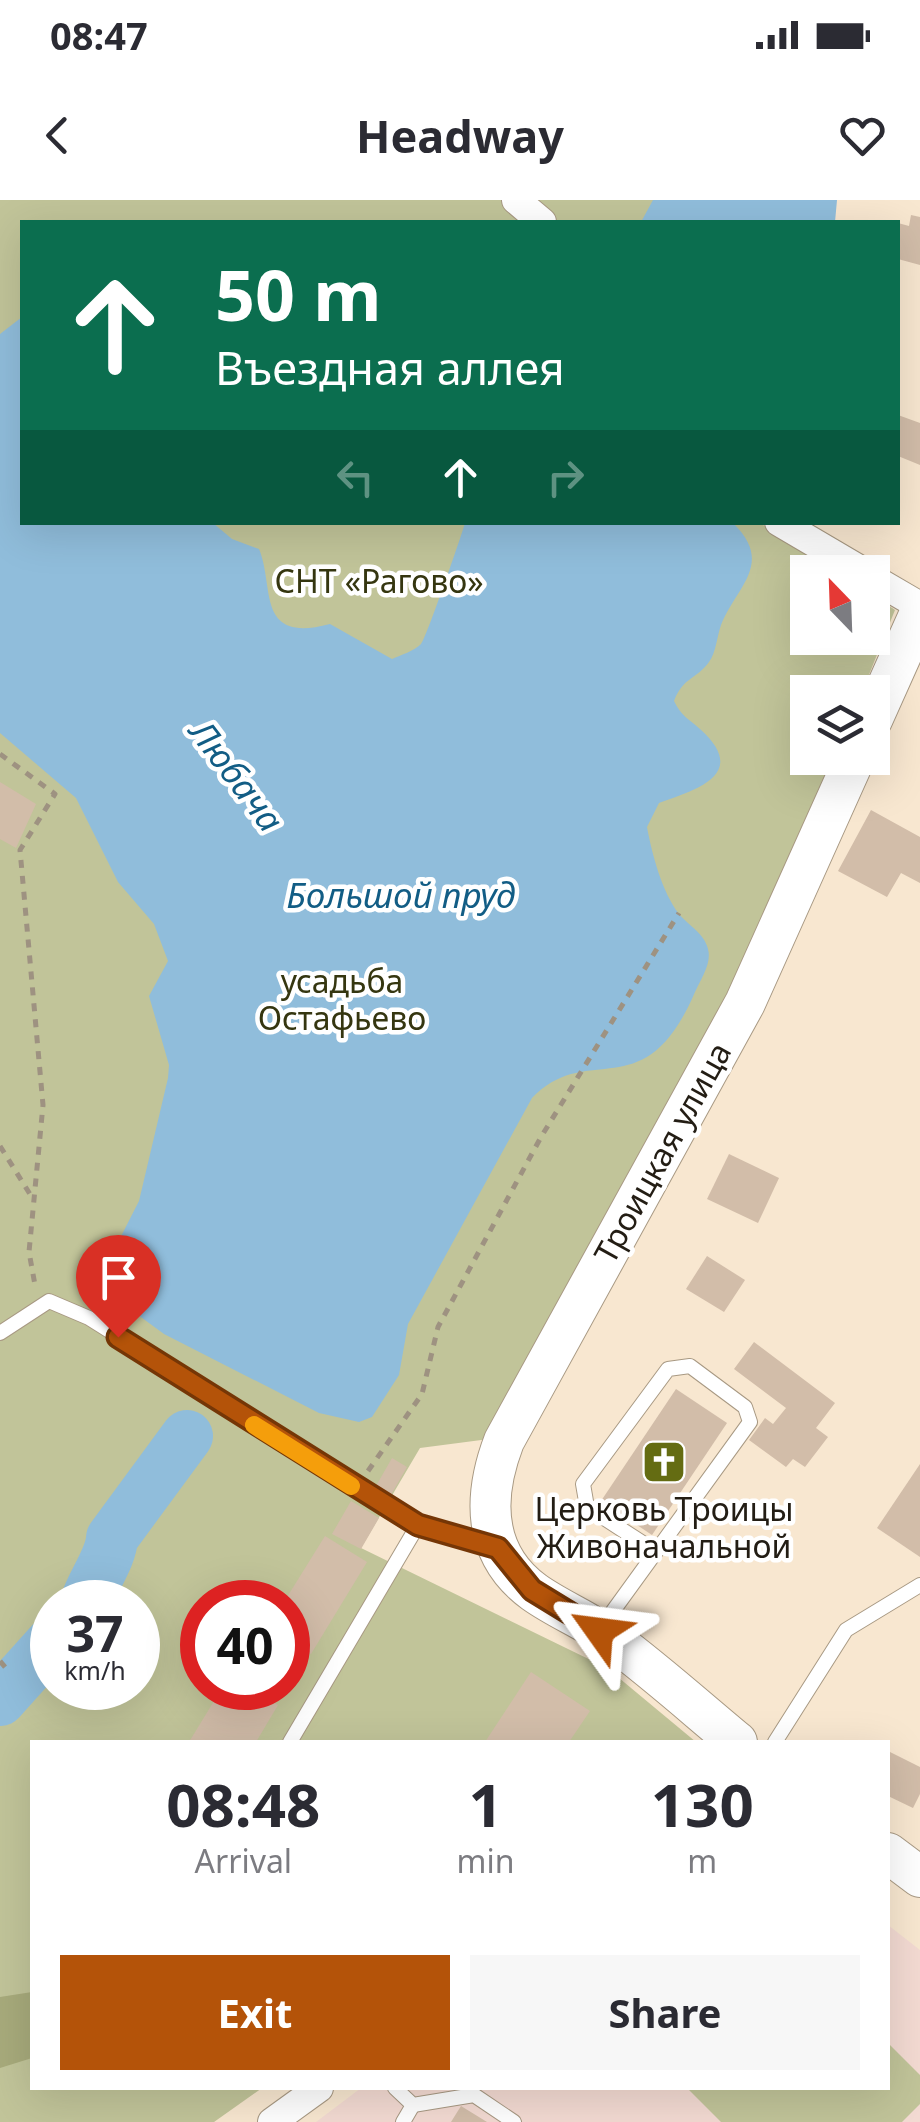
<!DOCTYPE html>
<html lang="en">
<head>
<meta charset="utf-8">
<style>
  :root { --surface:#fff; --page:#f7f7f7; --text:#2b2b33; --muted:#7c7c81; --accent:#b45309 }
  body { margin:0; font-family:"Noto Sans",sans-serif; background:var(--page); color:var(--text); height:100vh; display:flex; flex-direction:column; font-size:38px; white-space:nowrap }
  * { box-sizing:border-box; margin:0 }
  p { font-size:32px; color:var(--muted) }
  .icon { flex:none; width:55px; height:55px; fill:none; stroke:currentColor; stroke-width:2; stroke-linecap:round; stroke-linejoin:round }
  .map { position:relative; flex:1; overflow:hidden }
  .panel { position:absolute; left:30px; top:1540px; width:860px; height:350px; display:flex; flex-direction:column; background:var(--surface); border-radius:0px; box-shadow:0 10px 40px #0002 }
  .panel>* { flex:none }
  .banner { position:absolute; left:20px; top:20px; width:880px; height:305px; border-radius:0px; box-shadow:0 10px 40px #0002; background:#0b6e4f; color:#fff; overflow:hidden }
  .needle { width:65px; rotate:337deg }
  .buttons { position:absolute; left:790px; top:355px; display:grid; gap:20px }
  .buttons a { display:grid; place-items:center; width:100px; height:100px; border-radius:0px; background:var(--surface); box-shadow:0 10px 40px #0002; font-size:50px }
  .speed { position:absolute; left:30px; top:1380px; display:flex; gap:20px; font-size:50px; font-weight:700; text-align:center }
  .speed>* { display:grid; place-content:center; width:130px; height:130px; border-radius:50%; background:var(--surface); box-shadow:0 10px 40px #0002; line-height:1 }
  .speed small { font-size:25px; font-weight:400 }
  .speed .limit { border:15px solid #d22; background:#fff; color:#111 }
  .pin { position:absolute; display:grid; place-items:center; width:85px; height:85px; color:#fff; margin:-102px -42px; border-radius:50% 50% 50% 0; rotate:-45deg; box-shadow:0 0 10px #0007 }
  .pin .icon { rotate:45deg }
  .me { position:absolute; width:110px; margin:-55px; rotate:301deg; stroke-linejoin:round; filter:drop-shadow(0 0 8px #0008) }
  .turn { display:flex; align-items:center; gap:35px; height:210px; padding:0 30px; font-size:45px }
  .turn .icon { width:130px; height:130px; stroke-width:2.5 }
  .turn b { display:block; font-size:70px; line-height:85px }
  .lanes { display:flex; align-items:center; height:95px; padding:0 30px; background:#0003; justify-content:center; gap:50px; direction:ltr }
  .lanes .off { opacity:.35 }
  .eta { display:flex; justify-content:space-evenly; align-items:center; height:170px; text-align:center }
  .eta b { font-size:60px; font-weight:700; line-height:70px }
  .action { display:flex; gap:20px; margin-top:auto; padding:20px 30px }
  .action a { flex:1; height:115px; border-radius:0px; background:var(--accent); color:#fff; font-size:40px; font-weight:700; line-height:115px; text-align:center }
  .action a+a { background:var(--page); color:var(--text) }
  .status { display:flex; justify-content:space-between; align-items:center; height:70px; padding:0 50px; background:var(--surface); direction:ltr }
  .status svg { height:28px; fill:currentColor }
  header { display:flex; justify-content:space-between; align-items:center; height:130px; padding:0 30px; background:var(--surface); font-size:45px; font-weight:700 }
  .map>svg:first-child { display:block }
  .education { fill:#f3dad2 }
  .green { fill:#c1c499; fill-rule:evenodd }
  .forest { fill:#a7aa7b }
  .water { fill:#90bddb }
  .lines { fill:none; stroke-linecap:round; stroke-linejoin:round }
  .river { stroke:#90bddb; stroke-width:52 }
  .building { fill:#d2bda9 }
  .lane-casing { stroke:#a89983; stroke-width:16 }
  .street-casing { stroke:#a89983; stroke-width:30 }
  .secondary-casing { stroke:#a89983; stroke-width:42 }
  .path { stroke:#9e9281; stroke-width:5; stroke-dasharray:8 8; stroke-linecap:butt }
  .lane { stroke:#fff; stroke-width:14 }
  .street { stroke:#fff; stroke-width:28 }
  .secondary { stroke:#fff; stroke-width:40 }
  .route-casing { stroke:#753606; stroke-width:25 }
  .route { stroke:#b45309; stroke-width:18 }
  .slow { stroke:#f59e0b; stroke-width:18 }
  .labels { text-anchor:middle; stroke-width:9; stroke-linejoin:round; paint-order:stroke }
  .park-label { font-size:32px; fill:#353610; stroke:#fff }
  .street-label { font-size:32px; fill:#231d14; stroke:#fff }
  .poi-label { font-size:32px; fill:#231d14; stroke:#fff }
  .water-label { font-size:35px; font-style:italic; fill:#125d85; stroke:#fff }
</style>
</head>
<body>
<div class="status"><b>08:47</b><svg viewBox="0 0 49 12"><path d="M0 12V9h3v3zM5 12V6h3v6zM10 12V3h3v9zM15 12V0h3v12zM26 1h20v11H26zM47 4h2v5h-2z"/></svg></div>
<header><svg class="icon" aria-label="back" viewBox="0 0 24 24"><path d="M15 5l-7 7 7 7"/></svg>Headway<svg class="icon" aria-label="heart" viewBox="0 0 24 24"><path d="M12 20l-8-8c-3-5 5-10 8-4 3-6 11-1 8 4z"/></svg></header>
<div class="map">
<svg width="920" height="1922" viewBox="0 0 920 1922">
  <rect width="100%" height="100%" fill="#f8e7d0"/>
  <!-- education -->
  <polygon class="education" points="888,1725 920,1750 920,1922 316,1922 361,1888 888,1888"/>
  <!-- green -->
  <g class="green">
    <path d="M0,0h764l-4,22h-738v300l738,1 78,49h-30v66h64l1,-43 22,15 -33,82h-54v66h28l-61,152 -286,529 -69,9 -59,100 246,120 89,74h-664v346h230l-48,34h-214zM52,1402h86v86h-86zM202,1402h86v86h-86z"/>
    <polygon points="888,1843 920,1875 920,1904 902,1922 721,1922 687,1888 888,1888"/>
  </g>
  <!-- forest -->
  <polygon class="forest" points="32,1792 32,1858 0,1868 0,1797"/>
  <!-- water -->
  <g class="water">
    <polygon points="653,0 837,0 835,22 641,22"/>
    <path d="M22,117v205l191,1 19,16 27,10c16,38 -4,95 71,75l62,35c9,-4 22,-8 29,-15 5,-5 40,-107 44,-121h268c42,41 3,64 -12,102 -4,11 -5,28 -12,37 -12,17 -26,15 -35,39 7,15 15,18 26,28 51,46 -6,61 -41,74l-12,24c5,27 15,65 32,87 10,12 25,19 29,35 4,14 -7,30 -13,43 -51,119 -106,47 -163,106l-124,226 -9,51 -27,42 -13,5 -40,-9 -155,-79 -30,-22 -18,-20 -3,-40 26,-51 29,-123 1,-13 -20,-69 19,-35 -14,-37 -36,-42 -42,-84 -76,-65v-399z"/>
  </g>
  <g class="lines">
    <!-- river -->
    <g class="river">
      <path d="M86,1402c7,-21 25,-44 26,-64l75,-102"/>
      <polyline points="0,1500 52,1442"/>
    </g>
  </g>
  <!-- building -->
  <g class="building">
    <polygon points="911,15 920,17 920,65 898,59 898,23 909,26"/>
    <polygon points="898,215 920,223 920,265 898,256"/>
    <polygon points="0,582 36,604 16,648 0,639"/>
    <polygon points="871,610 920,637 920,683 901,673 887,697 838,671"/>
    <polygon points="729,954 779,978 758,1023 707,999"/>
    <polygon points="707,1056 745,1080 724,1112 686,1089"/>
    <polygon points="754,1142 835,1203 816,1228 828,1237 805,1267 793,1259 786,1267 749,1240 765,1218 773,1224 786,1208 734,1169"/>
    <polygon points="676,1189 727,1223 652,1335 601,1301"/>
    <polygon points="392,1258 407,1267 391,1295 376,1286"/>
    <polygon points="920,1264 920,1357 877,1328"/>
    <polygon points="351,1301 379,1318 361,1349 332,1334"/>
    <polygon points="325,1336 367,1362 311,1454 288,1439 284,1402"/>
    <polygon points="531,1472 590,1511 569,1542 485,1542"/>
    <polygon points="222,1488 249,1488 278,1505 256,1542 189,1542"/>
    <polygon points="888,1551 920,1567 920,1594 913,1608 888,1596"/>
    <polygon points="461,1906 487,1922 451,1922"/>
  </g>
  <g class="lines">
    <defs>
      <g id="lane">
        <polyline points="0,1133 49,1101 89,1118 418,1325"/>
        <polyline points="600,1429 750,1222 745,1207 690,1166 668,1169 583,1284 587,1307 655,1351"/>
        <polyline points="290,1542 418,1325 492,1346"/>
        <polyline points="775,1542 846,1430 920,1385"/>
        <polyline points="395,1888 413,1905 474,1895 514,1922"/>
        <polyline points="403,1922 413,1905"/>
      </g>
      <g id="street">
        <polyline points="516,0 542,22"/>
        <polyline points="779,322 864,372"/>
        <polyline points="872,378 920,406"/>
        <polyline points="272,1922 319,1888"/>
      </g>
      <g id="secondary">
        <polyline points="872,520 920,413"/>
        <path d="M737,1542c-41,-34 -81,-70 -124,-102 -24,-19 -54,-30 -79,-48 -52,-38 -51,-96 -30,-151l241,-438 110,-245"/>
        <polyline points="888,1653 920,1677"/>
      </g>
    </defs>
    <!-- lane casing -->
    <use href="#lane" class="lane-casing"/>
    <!-- street casing -->
    <use href="#street" class="street-casing"/>
    <!-- secondary casing -->
    <use href="#secondary" class="secondary-casing"/>
    <!-- path -->
    <g class="path">
      <polyline points="0,554 55,594 20,650 43,905 29,1052 35,1085"/>
      <polyline points="0,946 33,999"/>
      <polyline points="368,1271 422,1194 438,1127 541,937 679,713"/>
      <polyline points="0,1461 9,1472"/>
    </g>
    <!-- lane -->
    <use href="#lane" class="lane"/>
    <!-- street -->
    <use href="#street" class="street"/>
    <!-- secondary -->
    <use href="#secondary" class="secondary"/>
  </g>
  <g class="lines">
    <defs>
      <polyline id="route" points="118,1137 418,1325 498,1348 532,1390 599,1431"/>
    </defs>
    <!-- route casing -->
    <use href="#route" class="route-casing"/>
    <!-- route -->
    <use href="#route" class="route"/>
    <!-- slow -->
    <polyline class="slow" points="254,1225 351,1286"/>
  </g>
  <!-- icons -->
  <defs>
    <symbol id="church-square" viewBox="-11 -11 22 22"><rect x="-9" y="-9" width="18" height="18" rx="4" fill="#646c12" stroke="#fff"/><path d="M-1.2-6h2.4v3.5h3.3v2.4h-3.3V6h-2.4V-.1h-3.3v-2.4h3.3Z" fill="#fff"/></symbol>
  </defs>
  <g fill-rule="evenodd">
    <use href="#church-square" x="639" y="1237" width="50" height="50"/>
  </g>
  <g class="labels">
    <!-- park labels -->
    <g class="park-label">
      <text x="379" y="393">СНТ «Рагово»</text>
      <text x="342" y="793">усадьба<tspan x="342" dy="37">Остафьево</tspan></text>
    </g>
    <!-- street labels -->
    <g class="street-label">
      <text transform="translate(663 953) rotate(-61)" y="11">Троицкая улица</text>
    </g>
    <!-- poi labels -->
    <g class="poi-label">
      <text x="664" y="1321">Церковь Троицы<tspan x="664" dy="37">Живоначальной</tspan></text>
    </g>
    <!-- water labels -->
    <g class="water-label">
      <text transform="translate(236 576) rotate(53)" y="12">Любача</text>
      <text x="401" y="708">Большой пруд</text>
    </g>
  </g>
</svg>
<div class="buttons">
<a><svg class="needle" viewBox="-14 -14 28 28"><path d="M0-13l5 13h-10z" fill="#e53935"/><path d="M0 13l5-13h-10z" fill="#7c7c81"/></svg></a>
<a><svg class="icon" aria-label="layers" viewBox="0 0 24 24"><path d="M12 4l9 5-9 5-9-5zM3 14l9 5 9-5"/></svg></a>
</div>
<div class="speed"><div>37<small>km/h</small></div><div class="limit">40</div></div>
<div class="pin" style="left:118px;top:1137px;background:#d93025"><svg class="icon" aria-label="arrive" viewBox="0 0 24 24"><path d="M6 21V4h12l-3 4 3 4H6"/></svg></div>
<svg class="me" style="left:599px;top:1431px" viewBox="-20 -20 40 40"><path d="M0-17L14 15 0 8-14 15z" fill="#b45309" stroke="#fff" stroke-width="4"/></svg>
<div class="banner">
<div class="turn"><svg class="icon" aria-label="ahead" viewBox="0 0 24 24"><path d="M12 20V5M6 11l6-6 6 6"/></svg><div><b>50 m</b>Въездная аллея</div></div>
<div class="lanes"><svg class="icon off" aria-label="left" viewBox="0 0 24 24"><path d="M17 20v-9H6M10 6l-5 5 5 5"/></svg><svg class="icon" aria-label="ahead" viewBox="0 0 24 24"><path d="M12 20V5M6 11l6-6 6 6"/></svg><svg class="icon off" aria-label="right" viewBox="0 0 24 24"><path d="M7 20v-9h11M14 6l5 5-5 5"/></svg></div>
</div>
<section class="panel">
<div class="eta">
<div><b>08:48</b><p>Arrival</p></div>
<div><b>1</b><p>min</p></div>
<div><b>130</b><p>m</p></div>
</div>
<div class="action"><a>Exit</a><a>Share</a></div>
</section>
</div>
</body>
</html>
